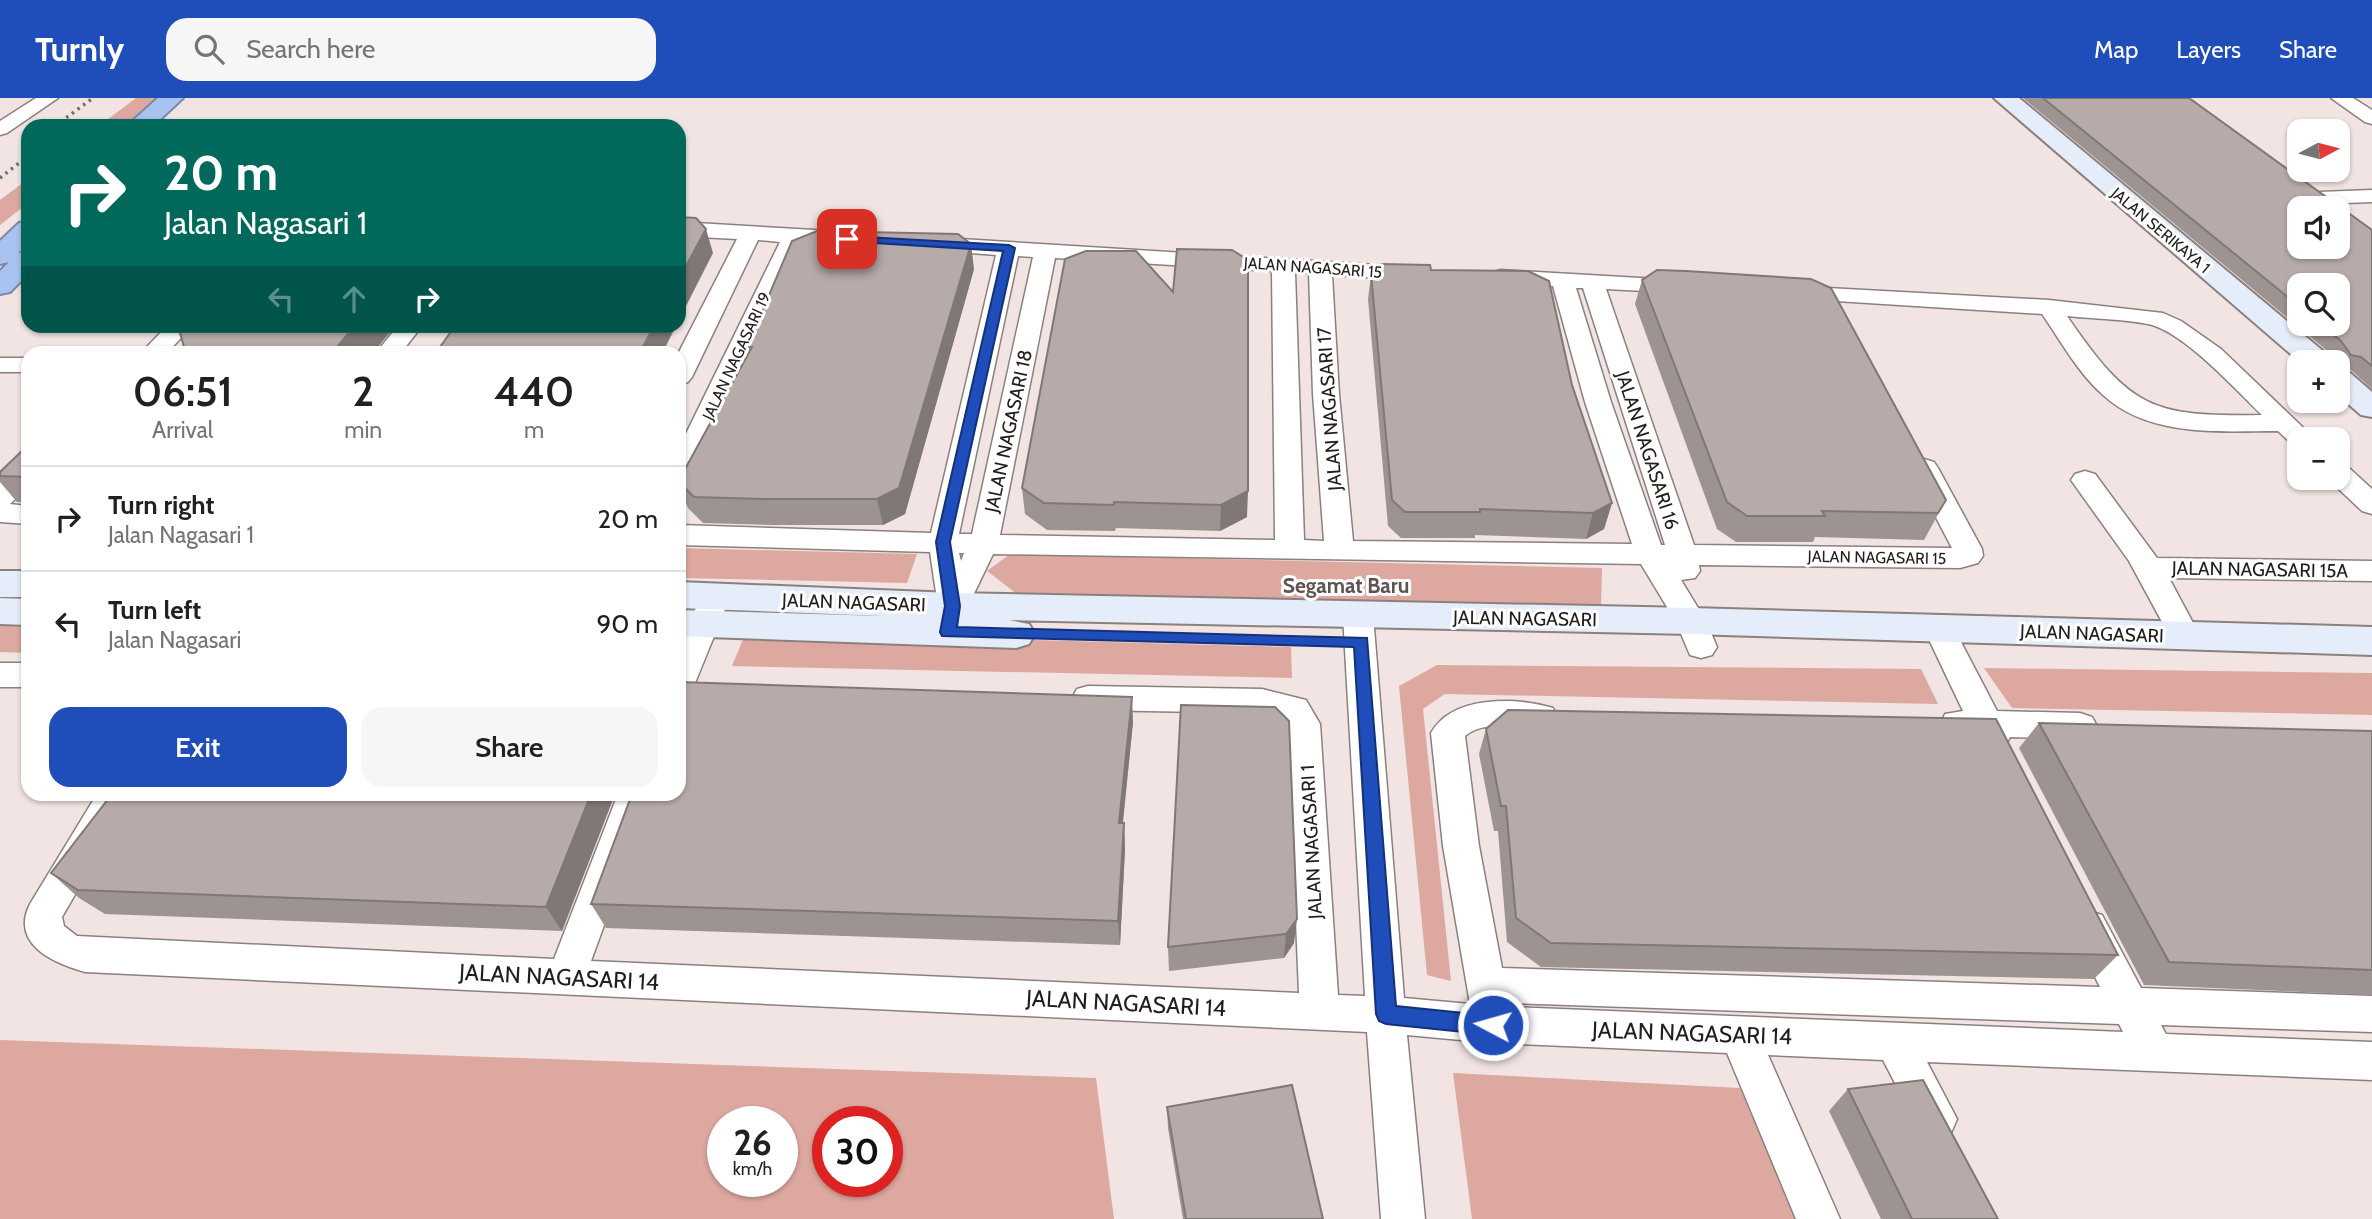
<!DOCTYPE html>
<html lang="en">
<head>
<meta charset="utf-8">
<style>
  :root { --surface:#fff; --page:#f6f6f6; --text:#202124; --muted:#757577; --line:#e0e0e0; --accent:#1f4dba }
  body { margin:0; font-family:Cabin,sans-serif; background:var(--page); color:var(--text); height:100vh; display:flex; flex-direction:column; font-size:26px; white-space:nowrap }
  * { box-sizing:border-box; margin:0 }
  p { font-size:23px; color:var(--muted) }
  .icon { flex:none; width:38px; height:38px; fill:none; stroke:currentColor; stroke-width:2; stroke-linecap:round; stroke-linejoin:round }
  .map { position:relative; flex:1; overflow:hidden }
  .panel { position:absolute; left:21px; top:248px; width:665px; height:455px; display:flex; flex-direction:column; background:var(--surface); border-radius:21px; box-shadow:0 2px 5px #0004 }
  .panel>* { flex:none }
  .top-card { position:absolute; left:21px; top:21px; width:665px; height:214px; border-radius:21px; box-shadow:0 2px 5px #0004; background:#00695c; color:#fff; overflow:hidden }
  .needle { width:46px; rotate:83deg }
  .controls { position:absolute; left:2287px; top:21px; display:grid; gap:14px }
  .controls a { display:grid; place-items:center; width:63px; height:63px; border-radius:14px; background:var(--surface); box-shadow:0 2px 5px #0004; font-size:35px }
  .speed { position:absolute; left:707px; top:1008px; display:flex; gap:14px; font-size:35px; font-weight:700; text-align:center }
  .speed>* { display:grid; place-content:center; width:91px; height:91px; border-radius:50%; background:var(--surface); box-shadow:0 2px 5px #0004; line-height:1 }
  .speed small { font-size:18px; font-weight:400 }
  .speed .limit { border:10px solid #d22; background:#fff; color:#111 }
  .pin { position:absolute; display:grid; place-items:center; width:60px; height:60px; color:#fff; margin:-30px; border-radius:14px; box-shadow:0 4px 10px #0006 }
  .me { position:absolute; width:77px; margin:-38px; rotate:276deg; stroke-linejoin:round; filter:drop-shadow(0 0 5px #0008) }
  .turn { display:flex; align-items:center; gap:24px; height:147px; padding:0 28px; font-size:32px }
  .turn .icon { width:91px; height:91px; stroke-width:2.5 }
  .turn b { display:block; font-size:49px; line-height:60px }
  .lanes { display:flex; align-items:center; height:66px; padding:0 28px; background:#0003; justify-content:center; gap:35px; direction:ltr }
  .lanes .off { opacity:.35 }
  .eta { display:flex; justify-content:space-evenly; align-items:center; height:119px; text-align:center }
  .eta b { font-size:42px; font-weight:600; line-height:49px }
  .cta { display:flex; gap:14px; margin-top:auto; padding:14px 28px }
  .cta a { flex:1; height:80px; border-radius:21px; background:var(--accent); color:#fff; font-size:28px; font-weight:600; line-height:80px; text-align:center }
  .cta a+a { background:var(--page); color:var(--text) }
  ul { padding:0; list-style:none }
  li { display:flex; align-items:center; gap:21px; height:105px; padding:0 28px; border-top:2px solid var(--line) }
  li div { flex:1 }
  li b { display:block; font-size:26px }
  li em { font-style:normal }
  header { display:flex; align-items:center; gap:42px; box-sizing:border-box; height:98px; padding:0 35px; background:var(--accent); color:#fff }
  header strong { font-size:33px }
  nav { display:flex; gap:38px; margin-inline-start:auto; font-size:24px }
  .search { width:490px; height:63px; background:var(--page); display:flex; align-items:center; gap:18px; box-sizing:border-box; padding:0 24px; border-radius:21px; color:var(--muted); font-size:26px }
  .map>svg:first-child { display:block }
  .green { fill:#dda8a0; fill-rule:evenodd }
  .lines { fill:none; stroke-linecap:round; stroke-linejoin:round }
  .street-casing { stroke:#8b807e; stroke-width:3 }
  .secondary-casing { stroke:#8b807e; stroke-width:4 }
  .highway-casing { stroke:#7b89a6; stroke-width:4 }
  .street { fill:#fff; fill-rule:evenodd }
  .secondary { fill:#e6edfa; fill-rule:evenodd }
  .highway { fill:#aac2ef; fill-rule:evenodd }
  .rail { stroke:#756d6c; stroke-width:3.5; stroke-dasharray:2.5 4.5; stroke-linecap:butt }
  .wall { fill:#9d9391; fill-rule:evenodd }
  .shaded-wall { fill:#807876 }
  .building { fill:#b7aba9; stroke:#807876; stroke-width:2; fill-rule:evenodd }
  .route { fill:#1f4dba; stroke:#143279; stroke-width:2 }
  .labels { text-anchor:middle; stroke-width:6; stroke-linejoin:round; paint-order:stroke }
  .far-street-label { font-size:16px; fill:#231e1e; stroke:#fff }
  .street-label { font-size:19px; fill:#231e1e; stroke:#fff }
  .neighbourhood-label { font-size:21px; font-weight:bold; fill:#5e5351; stroke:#fff }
  .near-street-label { font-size:23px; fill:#231e1e; stroke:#fff }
</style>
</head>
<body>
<header>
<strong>Turnly</strong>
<div class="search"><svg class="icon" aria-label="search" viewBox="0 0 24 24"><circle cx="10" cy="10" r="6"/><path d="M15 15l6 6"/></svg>Search here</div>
<nav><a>Map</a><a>Layers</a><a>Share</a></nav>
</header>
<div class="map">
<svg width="2372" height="1121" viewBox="0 0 2372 1121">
  <rect width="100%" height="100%" fill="#f1e4e2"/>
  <!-- green -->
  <g class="green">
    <polygon points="136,0 159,0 126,28 99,28"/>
    <polygon points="28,81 28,105 0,127 0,102"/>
    <polygon points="679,450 917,456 907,485 679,480"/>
    <polygon points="1010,456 1602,470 1601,509 1017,496 987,473"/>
    <polygon points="0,520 28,521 28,555 0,554"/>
    <polygon points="746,534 1291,549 1292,580 732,568"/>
    <polygon points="1437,567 1921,571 1938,606 1445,596 1423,611 1451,883 1427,877 1399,588"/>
    <polygon points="1984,570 2372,575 2372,617 2012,610"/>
    <path d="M0,942l1096,38 18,141h-1114zM723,1024h59v59h-59zM828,1024h59v59h-59z"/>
    <polygon points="1453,975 1740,990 1797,1121 1472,1121"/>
  </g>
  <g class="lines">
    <defs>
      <g id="street">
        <polygon points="36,0 58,0 7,35 0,37 0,23"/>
        <polygon points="2331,0 2353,0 2372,12 2372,26 2365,24"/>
        <polygon points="2372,92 2372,104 2319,106 2312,104 2308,100 2312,96 2319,94"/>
        <polygon points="679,124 849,134 857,136 860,141 857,146 802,145 693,378 689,384 679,387 679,350 780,144 758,142 692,279 688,284 679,287 678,256 737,141 679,138"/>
        <path d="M928,139l498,31 3,5 -3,5 -8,2 -86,-5 7,119 14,147 279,3 -47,-142 -32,-116 -52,-2 -8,-2 -3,-5 3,-5 8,-2 191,11 4,5 -4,5 -8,2 -78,-4 88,256 258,3 -42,-80 4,-6 10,-3 10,3 4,6 44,81 1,7 -5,7 -18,5 -261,-3 1,6 -5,7 -14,2 25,41 11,26 -5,8 -11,3 -11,-3 -14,-33 -35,-58 -648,-10 -25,52 -5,26 -4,8 -11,3 -11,-3 -4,-8 5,-26 -8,-54 -251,-7v-20l252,8 65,-278 -76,-6 -3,-5 3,-5zM1018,158l15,1 -61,277h-13zM1055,160l217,13 3,269 -275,-5zM1295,174l14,1 4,121 11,147 -20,-1zM1576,190h7l82,257h-4l-50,-143zM959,455h5l-3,8z"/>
        <path d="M1828,190l221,12 114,13 18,8 40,28 94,90h-15v8l-7,-2 -15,-14c-58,0 -128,7 -175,-36 -25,-22 -42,-54 -61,-81l-222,-14 -4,-5 4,-5zM2067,218c27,3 55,3 81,8 35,7 88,66 114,91 -111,2 -132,-7 -195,-99z"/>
        <polygon points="167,228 192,228 166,256 140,256"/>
        <polygon points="398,228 422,228 400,256 375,256"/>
        <rect x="0" y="260" width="28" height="14"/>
        <polygon points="28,364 28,389 10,406 28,408 28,426 0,424 0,384 18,367"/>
        <polygon points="2338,366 2348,369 2372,391 2372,416 2362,413 2328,381 2338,380"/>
        <polygon points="2085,373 2095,376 2157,460 2372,463 2372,483 2169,480 2200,538 2196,546 2185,549 2174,546 2129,463 2071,382 2075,376"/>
        <polygon points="715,488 726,492 730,499 695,585 690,593 679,597 679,548 704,492"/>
        <path d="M1358,506l11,3 4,8 31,383 66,6 -27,-158 -12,-113c21,-38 85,-36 122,-25l4,9 -4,9c-27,8 -65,-10 -88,10l14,110 23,122 598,19 -30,-60 6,-12 13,-4 13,4 39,73 231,8v36l-211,-7 5,9 206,8v38l-445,-18 30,57 -6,14 -15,6 -15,-6 -38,-73 -115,-5 72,164h-44l-69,-166 -234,-10 -86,-8 18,184h-44l-14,-187 -1282,-60c-32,-9 -75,-28 -55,-68l67,-110h36l-71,123 2,9 13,10 477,23 64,-165h34l-61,167 708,32 -11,-267 -5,-7 -21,-6 -174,-3 -11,-3 -5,-9 5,-9 11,-3 174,3 44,11 14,24 18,271 27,1 -22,-381 4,-8zM1509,905l610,21 4,8 -613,-25z"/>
        <polygon points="1939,520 1950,523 1997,613 2080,615 2092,619 2097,628 2092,637 2080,641 2010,639 2005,648 1993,652 1981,648 1976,638 1945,634 1941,625 1945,616 1963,613 1924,531 1928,523"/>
        <rect x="0" y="565" width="28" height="24"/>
      </g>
      <g id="secondary">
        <polygon points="1994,0 2019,0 2329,258 2333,264 2300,264"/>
        <polygon points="2338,272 2349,274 2372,294 2372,319 2361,317 2338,297"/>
        <rect x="0" y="473" width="28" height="26"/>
        <polygon points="679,484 953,495 1691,510 2372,529 2372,557 1691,536 1009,522 1029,526 1035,536 1029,546 1016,550 679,538 679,512 882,518 679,510"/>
        <polygon points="0,500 28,501 28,527 0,526"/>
      </g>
      <g id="highway">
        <polygon points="158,0 183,0 153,28 127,28"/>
        <polygon points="28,123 28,146 18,155 28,153 28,176 10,194 0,196 0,173 9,164 0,166 0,143 19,125"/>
      </g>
    </defs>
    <!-- street casing -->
    <use href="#street" class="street-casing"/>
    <!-- secondary casing -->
    <use href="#secondary" class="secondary-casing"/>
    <!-- highway casing -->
    <use href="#highway" class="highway-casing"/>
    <!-- street -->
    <use href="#street" class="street"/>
    <!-- secondary -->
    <use href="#secondary" class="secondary"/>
    <!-- highway -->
    <use href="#highway" class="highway"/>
    <!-- rail -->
    <g class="rail">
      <polyline points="55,28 93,0"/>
      <polyline points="0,80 28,58"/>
    </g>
  </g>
  <!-- wall -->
  <g class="wall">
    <path d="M2023,0h166l183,132v159l-21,-19 -10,-2 -3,-6 -7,-8zM2300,187l38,39h-38z"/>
    <polygon points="1136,153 1247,419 1220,433 1116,430 1115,433 1047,432 1025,416 1022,390"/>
    <polygon points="974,171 905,416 883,427 774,427 703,425 688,410 679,386 679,382 749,255 747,249"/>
    <polygon points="1371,176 1572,287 1612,405 1604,431 1586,441 1475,437 1475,440 1401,440 1388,428 1368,201"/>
    <polygon points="1642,182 1946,402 1924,442 1815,439 1813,444 1736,444 1717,431 1635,206"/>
    <polygon points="28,347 28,404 17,404 0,384 0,374"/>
    <polygon points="1181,607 1294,845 1284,860 1169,873 1168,849"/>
    <polygon points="1133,624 1123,725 1124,725 1125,751 1120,847 606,830 591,806"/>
    <polygon points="2039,625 2372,633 2372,897 2144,887 2019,650"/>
    <polygon points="1486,631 2118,857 2094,881 1541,869 1507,844 1498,733 1494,733 1479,656"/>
    <polygon points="112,696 615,696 562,833 105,816 79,800 51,775"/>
    <polygon points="1848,991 1998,1121 1881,1121 1829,1013"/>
    <polygon points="1167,1009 1323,1121 1183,1121 1168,1030"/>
  </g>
  <!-- shaded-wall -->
  <g class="shaded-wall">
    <polygon points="706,131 713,155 679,222 679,181"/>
    <polygon points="971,146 974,171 905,416 883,427 877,401"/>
    <polygon points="361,228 395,228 374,254 368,256 331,256 352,231"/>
    <polygon points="654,228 676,228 662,256 639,256"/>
    <polygon points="1248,393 1247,419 1220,433 1221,407"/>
    <polygon points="1612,405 1604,431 1586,441 1593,415"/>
    <polygon points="1132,599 1133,624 1120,750 1119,725"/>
    <polygon points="591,696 615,696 562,833 546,809"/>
    <polygon points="1124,725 1125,751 1120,847 1118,823"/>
    <polygon points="1297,821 1294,845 1284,860 1286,836"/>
  </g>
  <!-- building -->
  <g class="building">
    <path d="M2043,0h146l183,132v136l-11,-9 -10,-2 -10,-14 -21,-17h18v-39h-38v22zM2300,110h38v39h-38z"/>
    <polygon points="679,119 696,120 706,131 679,181"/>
    <polygon points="817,133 958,136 971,146 899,390 877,401 766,401 694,399 679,384 679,382 752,249 747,249 792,143"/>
    <polygon points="1177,151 1232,152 1248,162 1248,393 1221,407 1114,404 1114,407 1044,405 1022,390 1065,161 1086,153 1136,153 1173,194"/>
    <polygon points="1381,166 1430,167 1431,172 1528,173 1549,183 1572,287 1612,405 1593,415 1480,411 1480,414 1405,414 1392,402 1371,176"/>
    <polygon points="1657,172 1686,173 1811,181 1831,190 1946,402 1938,415 1822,413 1825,418 1747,418 1727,404 1642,182"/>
    <polygon points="178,228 361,228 352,231 331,256 186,256"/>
    <polygon points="451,228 654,228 639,256 435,256 455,228"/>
    <polygon points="28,347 28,379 0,378 0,374"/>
    <polygon points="679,584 1132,599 1119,725 1124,725 1118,823 591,806 632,696 679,696"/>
    <polygon points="1181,607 1275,609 1289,623 1297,821 1286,836 1168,849"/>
    <polygon points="1508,612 1996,621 2118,857 1551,845 1516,820 1506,708 1501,708 1486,631"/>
    <polygon points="2039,625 2372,633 2372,872 2169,864"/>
    <polygon points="112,696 591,696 546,809 78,792 51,775"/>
    <polygon points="1923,982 1998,1121 1912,1121 1848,991"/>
    <polygon points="1292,987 1323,1121 1186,1121 1167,1009"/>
  </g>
  <!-- route -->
  <polygon class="route" points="847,138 1009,147 1015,150 950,444 960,508 957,529 1367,540 1396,908 1493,918 1500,921 1503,927 1500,934 1493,937 1386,926 1379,923 1376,916 1354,549 942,538 940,534 945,508 936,444 1003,153 843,143 843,139"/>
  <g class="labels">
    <!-- far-street labels -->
    <g class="far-street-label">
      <text transform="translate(2161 132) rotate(40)" y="6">JALAN SERIKAYA 1</text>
      <text transform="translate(1313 169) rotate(4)" y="6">JALAN NAGASARI 15</text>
      <text transform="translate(736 258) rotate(-65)" y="6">JALAN NAGASARI 19</text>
      <text transform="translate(1877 459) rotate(1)" y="6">JALAN NAGASARI 15</text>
    </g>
    <!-- street labels -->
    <g class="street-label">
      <text transform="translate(1329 311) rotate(-94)" y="7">JALAN NAGASARI 17</text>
      <text transform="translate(1008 333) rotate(-78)" y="7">JALAN NAGASARI 18</text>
      <text transform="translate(1648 352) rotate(72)" y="7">JALAN NAGASARI 16</text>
      <text transform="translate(2260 471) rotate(1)" y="7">JALAN NAGASARI 15A</text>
      <text transform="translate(854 504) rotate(2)" y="7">JALAN NAGASARI</text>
      <text transform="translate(1525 520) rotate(1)" y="7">JALAN NAGASARI</text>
      <text transform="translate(2092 535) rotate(2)" y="7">JALAN NAGASARI</text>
      <text transform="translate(1311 744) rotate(-93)" y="7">JALAN NAGASARI 1</text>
    </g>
    <!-- neighbourhood labels -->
    <g class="neighbourhood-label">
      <text x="1346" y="495">Segamat Baru</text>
    </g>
    <!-- near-street labels -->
    <g class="near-street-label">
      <text transform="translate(559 879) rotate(3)" y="8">JALAN NAGASARI 14</text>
      <text transform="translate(1126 905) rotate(3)" y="8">JALAN NAGASARI 14</text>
      <text transform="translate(1692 935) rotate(2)" y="8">JALAN NAGASARI 14</text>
    </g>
  </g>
</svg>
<div class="controls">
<a><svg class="needle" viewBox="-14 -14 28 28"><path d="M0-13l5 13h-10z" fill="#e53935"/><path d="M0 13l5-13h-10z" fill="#757577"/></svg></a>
<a><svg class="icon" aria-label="sound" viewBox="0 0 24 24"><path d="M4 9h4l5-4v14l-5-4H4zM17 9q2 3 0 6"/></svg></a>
<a><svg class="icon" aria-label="search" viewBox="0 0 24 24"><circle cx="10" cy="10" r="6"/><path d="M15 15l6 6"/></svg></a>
<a>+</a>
<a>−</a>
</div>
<div class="speed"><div>26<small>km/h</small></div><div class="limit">30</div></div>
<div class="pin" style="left:847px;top:141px;background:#d93025"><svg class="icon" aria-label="arrive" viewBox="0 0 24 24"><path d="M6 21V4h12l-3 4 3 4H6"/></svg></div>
<svg class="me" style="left:1493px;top:927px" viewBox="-20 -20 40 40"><circle r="17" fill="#1f4dba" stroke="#fff" stroke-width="3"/><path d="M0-11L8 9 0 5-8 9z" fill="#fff"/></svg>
<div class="top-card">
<div class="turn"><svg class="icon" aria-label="right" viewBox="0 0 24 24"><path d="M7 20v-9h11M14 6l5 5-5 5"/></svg><div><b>20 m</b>Jalan Nagasari 1</div></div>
<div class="lanes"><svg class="icon off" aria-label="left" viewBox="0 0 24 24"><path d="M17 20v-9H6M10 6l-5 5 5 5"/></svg><svg class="icon off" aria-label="ahead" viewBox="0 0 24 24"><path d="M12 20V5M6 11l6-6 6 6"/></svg><svg class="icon" aria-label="right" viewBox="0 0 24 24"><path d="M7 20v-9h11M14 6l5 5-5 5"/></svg></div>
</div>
<section class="panel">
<div class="eta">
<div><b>06:51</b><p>Arrival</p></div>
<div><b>2</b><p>min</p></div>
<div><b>440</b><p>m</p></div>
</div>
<ul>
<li><svg class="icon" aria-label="right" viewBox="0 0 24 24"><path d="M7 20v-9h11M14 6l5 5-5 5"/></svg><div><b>Turn right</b><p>Jalan Nagasari 1</p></div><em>20 m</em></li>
<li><svg class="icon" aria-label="left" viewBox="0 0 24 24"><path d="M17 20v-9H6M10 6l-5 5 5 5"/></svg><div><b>Turn left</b><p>Jalan Nagasari</p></div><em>90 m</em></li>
</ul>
<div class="cta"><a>Exit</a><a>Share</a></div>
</section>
</div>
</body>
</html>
